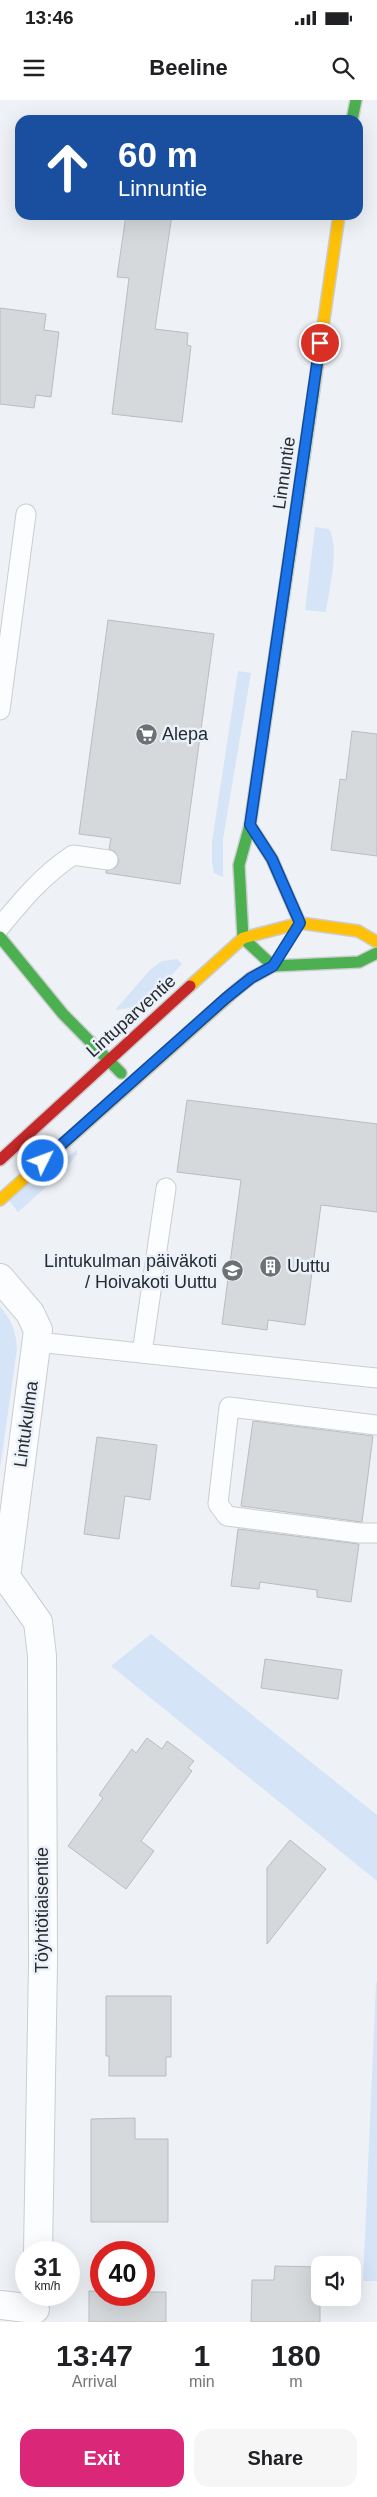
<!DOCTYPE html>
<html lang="en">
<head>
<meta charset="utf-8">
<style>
  :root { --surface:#fff; --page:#f6f6f6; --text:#202124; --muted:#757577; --accent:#db2777 }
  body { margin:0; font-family:Helvetica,sans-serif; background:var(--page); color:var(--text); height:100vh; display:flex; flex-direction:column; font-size:19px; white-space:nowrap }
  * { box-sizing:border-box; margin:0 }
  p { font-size:16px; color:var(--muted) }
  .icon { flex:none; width:28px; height:28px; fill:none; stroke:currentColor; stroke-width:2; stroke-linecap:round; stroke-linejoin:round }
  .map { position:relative; height:2222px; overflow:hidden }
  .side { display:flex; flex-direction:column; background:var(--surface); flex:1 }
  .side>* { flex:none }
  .banner { position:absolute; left:15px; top:15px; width:348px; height:105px; border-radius:15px; box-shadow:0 5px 20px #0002; background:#1a4fa0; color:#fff; overflow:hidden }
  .tools { position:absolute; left:311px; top:2156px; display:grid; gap:10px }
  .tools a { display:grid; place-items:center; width:50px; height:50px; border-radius:10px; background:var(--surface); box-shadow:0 5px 20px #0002; font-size:25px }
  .speed { position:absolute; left:15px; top:2141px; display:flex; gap:10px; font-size:25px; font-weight:700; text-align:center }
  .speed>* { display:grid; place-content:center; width:65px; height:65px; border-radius:50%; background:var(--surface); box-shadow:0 5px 20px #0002; line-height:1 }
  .speed small { font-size:12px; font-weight:400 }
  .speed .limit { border:8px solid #d22; background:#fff; color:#111 }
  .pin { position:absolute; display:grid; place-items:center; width:42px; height:42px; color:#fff; margin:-21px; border:2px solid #fff; border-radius:50%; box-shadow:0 1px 5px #0007 }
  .me { position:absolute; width:55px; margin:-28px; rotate:48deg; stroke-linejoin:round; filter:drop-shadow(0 0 4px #0008) }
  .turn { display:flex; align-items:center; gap:18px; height:105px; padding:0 20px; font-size:22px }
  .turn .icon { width:65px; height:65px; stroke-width:2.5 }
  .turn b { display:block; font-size:35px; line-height:42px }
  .eta { display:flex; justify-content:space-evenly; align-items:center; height:85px; text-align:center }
  .eta b { font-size:30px; font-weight:600; line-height:35px }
  .button { display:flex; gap:10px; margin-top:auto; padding:10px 20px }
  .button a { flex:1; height:58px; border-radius:15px; background:var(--accent); color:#fff; font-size:20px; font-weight:600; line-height:58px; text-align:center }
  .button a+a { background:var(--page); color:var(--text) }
  .status { display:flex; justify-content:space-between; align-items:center; height:35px; padding:0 25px; background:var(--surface); direction:ltr }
  .status svg { height:14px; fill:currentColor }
  header { display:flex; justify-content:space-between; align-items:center; height:65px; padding:0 20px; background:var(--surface); font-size:22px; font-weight:600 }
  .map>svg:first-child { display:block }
  .green { fill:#d6e4f7 }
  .building { fill:#d6d9dc; stroke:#babdc0 }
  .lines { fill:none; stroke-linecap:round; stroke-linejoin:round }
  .lane-casing { stroke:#cbcdd0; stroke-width:21 }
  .street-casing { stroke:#cbcdd0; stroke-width:30 }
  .fast-casing { stroke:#cbcdd0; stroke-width:14 }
  .slow-casing { stroke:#cbcdd0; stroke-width:14 }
  .jam-casing { stroke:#cbcdd0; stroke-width:14 }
  .lane { stroke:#fcfdfe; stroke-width:19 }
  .street { stroke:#fcfdfe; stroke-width:28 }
  .fast { stroke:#4caf50; stroke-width:11 }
  .slow { stroke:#ffc107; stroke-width:11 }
  .jam { stroke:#c62828; stroke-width:11 }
  .route-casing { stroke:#114b97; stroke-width:12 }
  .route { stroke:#1a73e8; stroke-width:9 }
  .labels { text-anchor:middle; stroke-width:5; stroke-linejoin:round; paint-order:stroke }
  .street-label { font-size:18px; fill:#282b2e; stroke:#ebf1fa }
  .poi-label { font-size:18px; fill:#282b2e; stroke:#ebf1fa; text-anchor:start }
</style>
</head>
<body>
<div class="status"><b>13:46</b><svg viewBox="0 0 49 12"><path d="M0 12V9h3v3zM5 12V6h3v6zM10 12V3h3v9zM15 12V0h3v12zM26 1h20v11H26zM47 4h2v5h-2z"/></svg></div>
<header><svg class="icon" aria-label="menu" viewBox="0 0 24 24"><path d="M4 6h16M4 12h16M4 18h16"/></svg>Beeline<svg class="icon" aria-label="search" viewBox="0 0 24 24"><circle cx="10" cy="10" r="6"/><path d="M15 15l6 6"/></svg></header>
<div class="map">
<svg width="377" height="2222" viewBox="0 0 377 2222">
  <rect width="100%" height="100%" fill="#eef2f6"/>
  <!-- green -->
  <g class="green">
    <path d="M315,427l14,2c11,19 0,61 -3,83l-21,-2z"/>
    <polygon points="238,571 251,573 223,739 223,777 214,773 212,762 212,742"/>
    <path d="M177,859l5,5c-21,21 -35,45 -67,46l36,-41 11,-8z"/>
    <polygon points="77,1050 77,1054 64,1071 18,1112 8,1099"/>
    <path d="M0,1207c12,13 16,25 17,42l-17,120z"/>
    <polygon points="151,1534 377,1715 377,1781 111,1566"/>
    <polygon points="377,1882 377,2181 363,2181 376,1884"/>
  </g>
  <!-- building -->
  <g class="building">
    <polygon points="126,115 172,115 155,229 188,233 187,245 191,246 182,322 112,314 129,178 117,177"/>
    <polygon points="0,208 46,214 44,230 59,232 51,297 36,295 34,308 0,304"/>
    <polygon points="108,520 214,534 180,784 106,773 106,771 116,767 119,761 115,752 109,749 111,738 79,734"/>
    <polygon points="352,631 377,634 377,756 331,750 340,679 346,680"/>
    <polygon points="187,1000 377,1024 377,1112 321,1105 305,1225 268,1220 267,1230 222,1224 241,1080 177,1072"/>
    <polygon points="253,1321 373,1336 362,1422 241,1406"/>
    <polygon points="97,1337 157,1345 150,1400 125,1396 119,1439 84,1434"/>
    <polygon points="238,1429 359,1444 351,1502 317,1497 317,1490 260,1482 259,1489 231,1486"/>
    <polygon points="265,1559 342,1570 338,1599 261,1588"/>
    <polygon points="147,1638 162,1649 167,1641 194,1661 188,1668 192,1671 141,1741 154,1751 126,1789 68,1746 103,1698 99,1695 132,1649 136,1653"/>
    <polygon points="290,1740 326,1769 267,1844 267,1768"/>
    <polygon points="106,1896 171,1896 171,1957 166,1957 166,1976 109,1976 109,1956 106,1956"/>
    <polygon points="135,2018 135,2039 168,2039 168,2122 91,2122 91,2019"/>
    <polygon points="275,2166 320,2167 320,2222 251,2222 252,2180 274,2180"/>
    <polygon points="89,2191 101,2191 101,2195 144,2195 144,2192 166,2192 166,2222 89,2222"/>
  </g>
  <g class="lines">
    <defs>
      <g id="lane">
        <polyline points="0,610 26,414"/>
        <path d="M0,827c23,-28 43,-52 73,-72l35,5"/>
        <polyline points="37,1242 377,1278"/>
        <polyline points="142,1253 166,1088"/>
        <polyline points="377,1325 229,1307 218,1404 227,1416 359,1433 377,1433"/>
      </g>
      <g id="street">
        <polyline points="0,1178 30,1213 38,1230 6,1477"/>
        <polyline points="6,1477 38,1522 42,1556 43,1864 38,2152"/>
        <polyline points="0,2205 35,2209"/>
      </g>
      <g id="fast">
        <polyline points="352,20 356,0"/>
        <polyline points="250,725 272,759 300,823"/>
        <polyline points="0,837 63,914 121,973"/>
        <polyline points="273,866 243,838 239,765 250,725 314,289"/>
        <polyline points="235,891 251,878 273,866 359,862 377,853"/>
      </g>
      <g id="slow">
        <polyline points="314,289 339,115"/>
        <polyline points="190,886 243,838 300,823 358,831 377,842"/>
        <polyline points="0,1100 235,891"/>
      </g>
      <polyline id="jam" points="0,1060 190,886"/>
    </defs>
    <!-- lane casing -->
    <use href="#lane" class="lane-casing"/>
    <!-- street casing -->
    <use href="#street" class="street-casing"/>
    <!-- fast casing -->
    <use href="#fast" class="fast-casing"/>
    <!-- slow casing -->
    <use href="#slow" class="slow-casing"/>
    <!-- jam casing -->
    <use href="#jam" class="jam-casing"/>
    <!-- lane -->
    <use href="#lane" class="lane"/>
    <!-- street -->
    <use href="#street" class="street"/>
    <!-- fast -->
    <use href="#fast" class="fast"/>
    <!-- slow -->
    <use href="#slow" class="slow"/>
    <!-- jam -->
    <use href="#jam" class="jam"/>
  </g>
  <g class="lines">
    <defs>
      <polyline id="route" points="43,1061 226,898 251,878 273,866 300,823 272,759 250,725 320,243"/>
    </defs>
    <!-- route casing -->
    <use href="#route" class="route-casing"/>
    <!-- route -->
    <use href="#route" class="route"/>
  </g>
  <!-- icons -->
  <defs>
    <symbol id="supermarket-disc" viewBox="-11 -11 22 22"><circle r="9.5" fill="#6d7174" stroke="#ebf1fa"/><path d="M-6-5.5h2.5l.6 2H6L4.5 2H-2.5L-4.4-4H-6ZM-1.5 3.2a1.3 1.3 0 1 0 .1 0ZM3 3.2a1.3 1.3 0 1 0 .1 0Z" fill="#fff"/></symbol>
    <symbol id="building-disc" viewBox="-11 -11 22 22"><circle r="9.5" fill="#6d7174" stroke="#ebf1fa"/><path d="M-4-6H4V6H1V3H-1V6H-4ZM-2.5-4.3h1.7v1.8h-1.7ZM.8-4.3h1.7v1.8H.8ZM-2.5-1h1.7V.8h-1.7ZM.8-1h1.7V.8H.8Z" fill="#fff"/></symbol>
    <symbol id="school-disc" viewBox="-11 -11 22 22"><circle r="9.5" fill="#6d7174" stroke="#ebf1fa"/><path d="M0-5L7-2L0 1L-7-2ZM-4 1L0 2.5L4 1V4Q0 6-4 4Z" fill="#fff"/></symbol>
  </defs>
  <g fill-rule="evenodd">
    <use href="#supermarket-disc" x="134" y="622" width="25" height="25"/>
    <use href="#building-disc" x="258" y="1154" width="25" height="25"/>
    <use href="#school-disc" x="220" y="1158" width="25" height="25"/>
  </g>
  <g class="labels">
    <!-- street labels -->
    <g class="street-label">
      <text transform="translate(284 373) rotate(-82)" y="6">Linnuntie</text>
      <text transform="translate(131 916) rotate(-42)" y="6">Lintuparventie</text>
      <text transform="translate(26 1324) rotate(-82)" y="6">Lintukulma</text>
      <text transform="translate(42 1810) rotate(-90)" y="6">Töyhtötiaisentie</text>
    </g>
    <!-- poi labels -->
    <g class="poi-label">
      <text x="162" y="640">Alepa</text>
      <text x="217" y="1167" text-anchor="end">Lintukulman päiväkoti<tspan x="217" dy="21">/ Hoivakoti Uuttu</tspan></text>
      <text x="287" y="1172">Uuttu</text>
    </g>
  </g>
</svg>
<div class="tools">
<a><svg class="icon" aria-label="sound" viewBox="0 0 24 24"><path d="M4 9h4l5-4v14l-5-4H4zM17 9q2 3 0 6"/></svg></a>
</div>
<div class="speed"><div>31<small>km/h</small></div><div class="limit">40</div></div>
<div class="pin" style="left:320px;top:243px;background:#d93025"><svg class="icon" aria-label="arrive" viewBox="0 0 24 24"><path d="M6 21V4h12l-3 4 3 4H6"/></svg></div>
<svg class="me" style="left:43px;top:1061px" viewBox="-20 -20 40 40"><circle r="17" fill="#1a73e8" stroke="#fff" stroke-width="3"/><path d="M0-11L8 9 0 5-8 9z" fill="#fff"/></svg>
<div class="banner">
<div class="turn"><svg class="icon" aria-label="ahead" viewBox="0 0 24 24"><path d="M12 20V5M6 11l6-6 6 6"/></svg><div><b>60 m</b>Linnuntie</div></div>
</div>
</div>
<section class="side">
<div class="eta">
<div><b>13:47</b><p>Arrival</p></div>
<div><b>1</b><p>min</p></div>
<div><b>180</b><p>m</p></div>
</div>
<div class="button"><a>Exit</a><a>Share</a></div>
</section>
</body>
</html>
